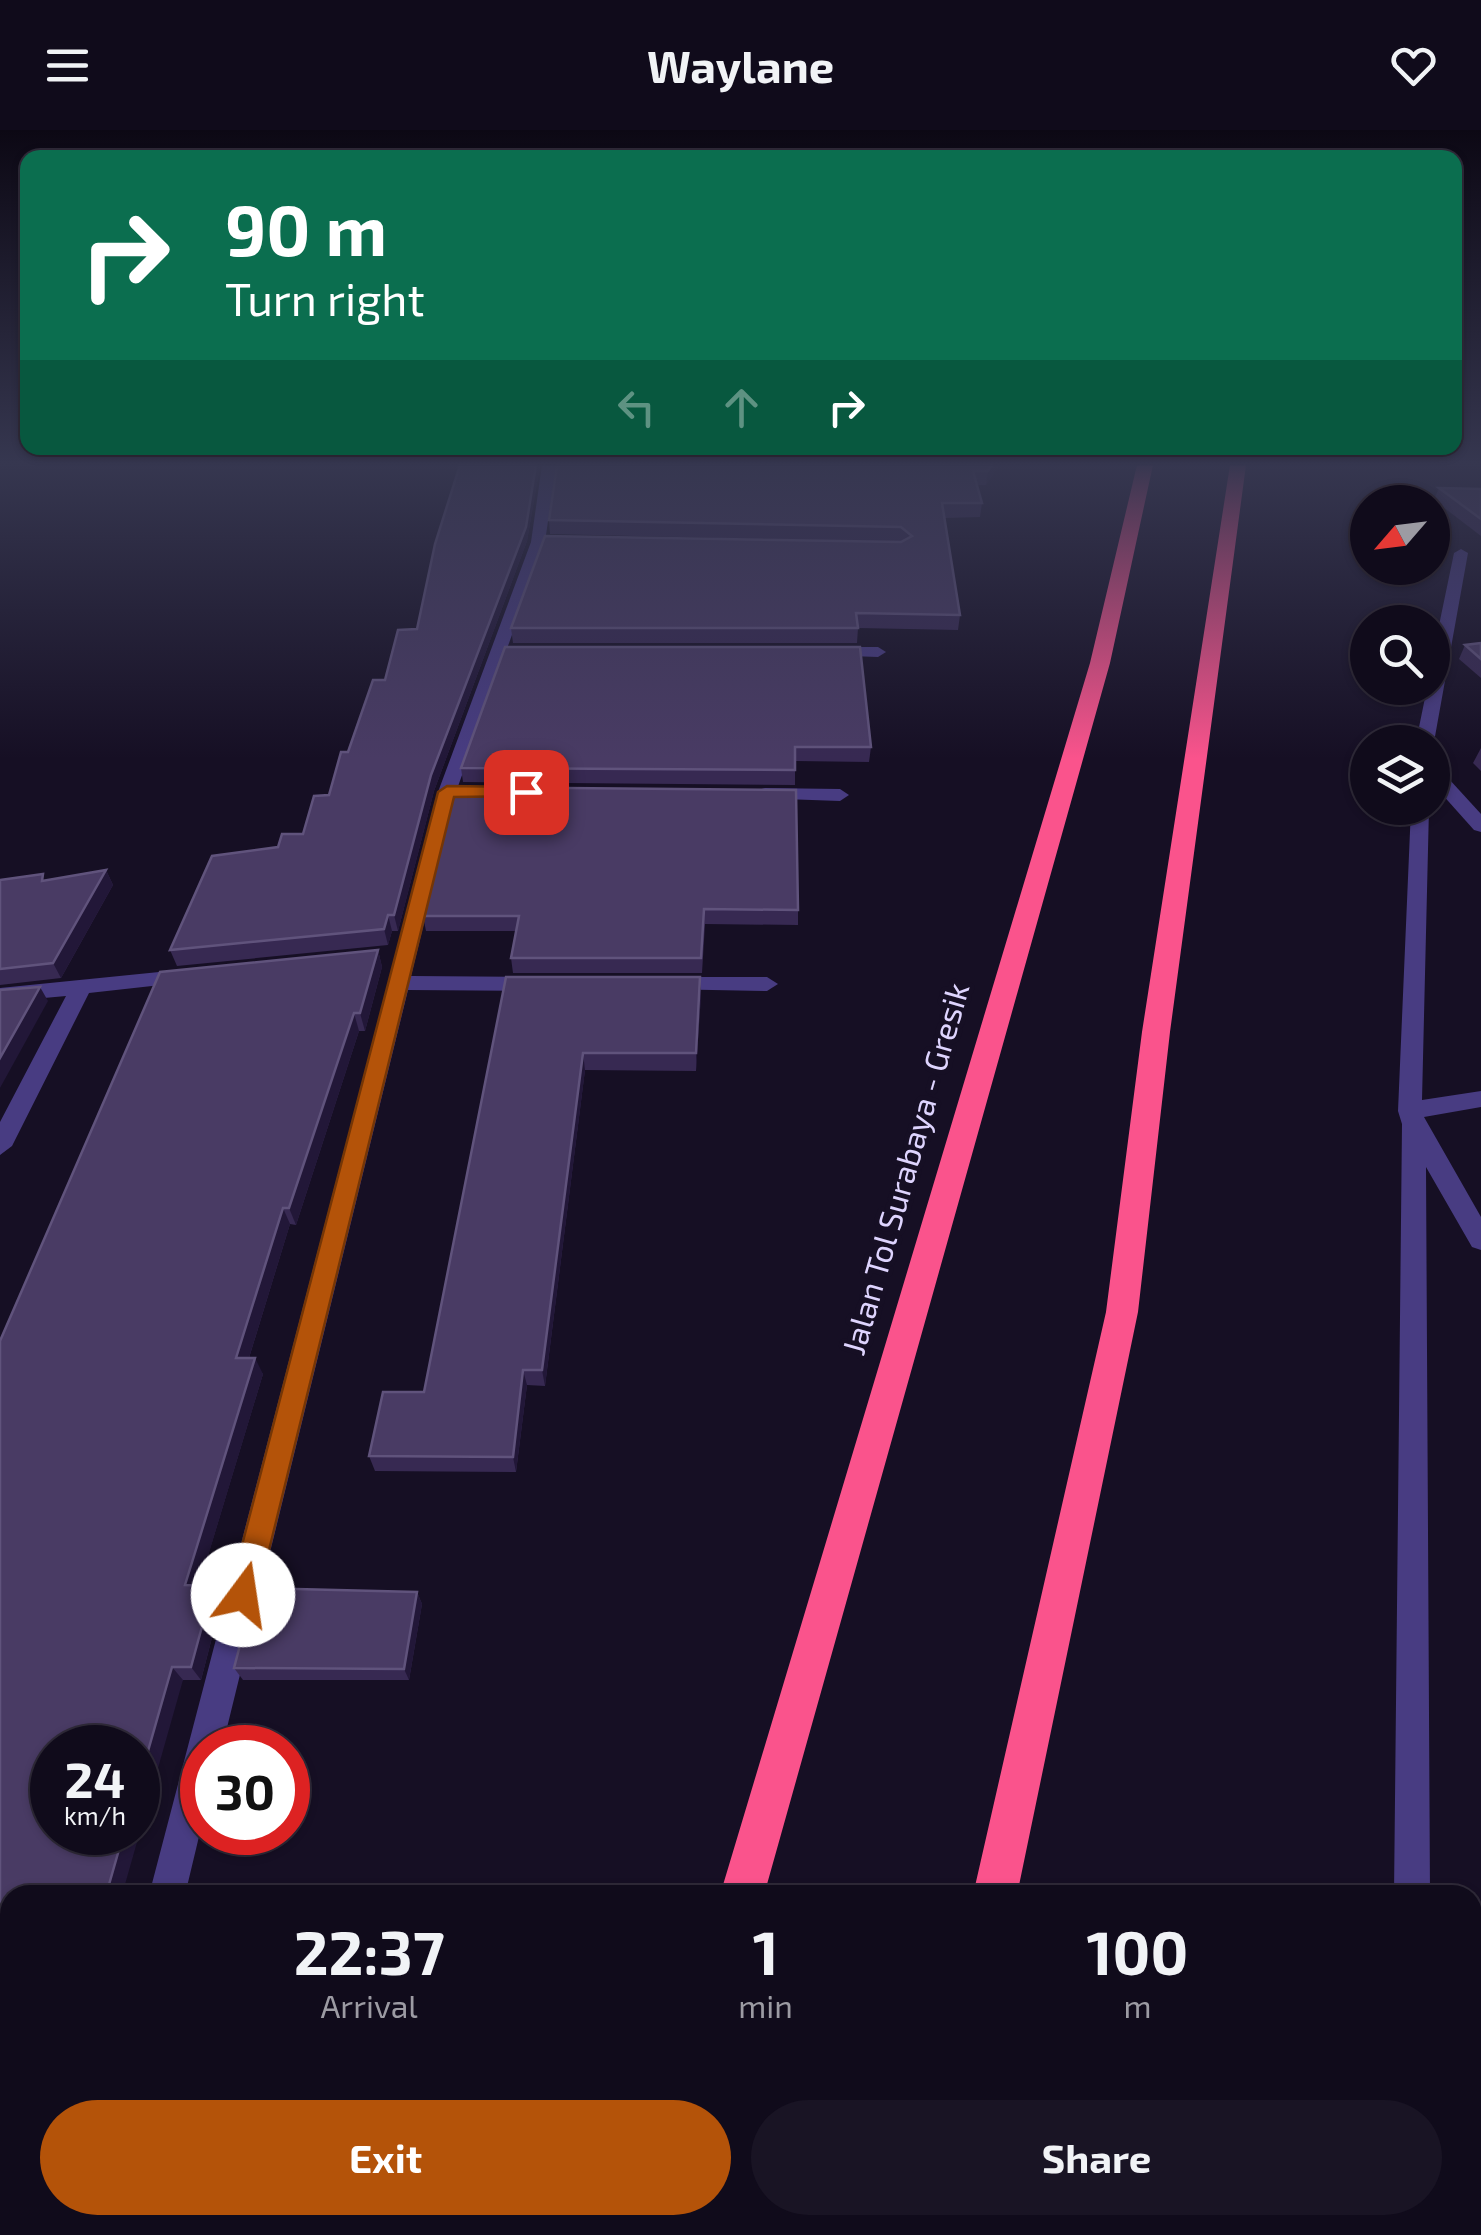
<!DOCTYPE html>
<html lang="en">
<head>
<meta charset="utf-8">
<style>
  :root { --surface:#100b1b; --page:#191424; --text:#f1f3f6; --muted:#9c9ba3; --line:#302b3a; --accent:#b45309 }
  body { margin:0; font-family:"Exo 2",sans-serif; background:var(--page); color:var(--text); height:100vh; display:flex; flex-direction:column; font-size:38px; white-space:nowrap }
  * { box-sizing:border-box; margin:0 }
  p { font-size:32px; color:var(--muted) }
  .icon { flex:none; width:55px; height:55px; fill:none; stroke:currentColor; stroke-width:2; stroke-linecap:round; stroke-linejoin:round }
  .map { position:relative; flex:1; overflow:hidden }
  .drawer { position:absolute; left:0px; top:1755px; width:1482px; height:350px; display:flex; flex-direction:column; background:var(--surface); border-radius:30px 30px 0 0; box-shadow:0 2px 8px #0004,0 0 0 2px var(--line) }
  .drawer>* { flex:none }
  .top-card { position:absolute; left:20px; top:20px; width:1442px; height:305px; border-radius:20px; box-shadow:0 2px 8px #0004,0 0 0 2px var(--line); background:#0b6e4f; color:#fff; overflow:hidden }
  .needle { width:65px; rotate:242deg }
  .fabs { position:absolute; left:1350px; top:355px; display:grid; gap:20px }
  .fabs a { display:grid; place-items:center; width:100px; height:100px; border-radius:50%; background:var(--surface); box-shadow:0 2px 8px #0004,0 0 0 2px var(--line); font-size:50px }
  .speed { position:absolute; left:30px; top:1595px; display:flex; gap:20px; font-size:50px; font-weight:700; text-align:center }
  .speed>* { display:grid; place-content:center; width:130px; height:130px; border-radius:50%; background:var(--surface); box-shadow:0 2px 8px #0004,0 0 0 2px var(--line); line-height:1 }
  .speed small { font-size:25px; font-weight:400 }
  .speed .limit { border:15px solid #d22; background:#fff; color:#111 }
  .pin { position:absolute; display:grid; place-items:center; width:85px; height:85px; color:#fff; margin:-42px; border-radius:20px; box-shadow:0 5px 15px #0006 }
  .me { position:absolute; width:110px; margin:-55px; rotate:14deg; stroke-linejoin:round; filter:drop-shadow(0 0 8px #0008) }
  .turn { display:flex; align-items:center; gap:35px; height:210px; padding:0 40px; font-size:45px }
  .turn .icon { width:130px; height:130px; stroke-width:2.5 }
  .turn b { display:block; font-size:70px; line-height:85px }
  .lanes { display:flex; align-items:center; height:95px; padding:0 40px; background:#0003; justify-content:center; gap:50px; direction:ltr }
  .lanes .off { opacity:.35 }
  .eta { display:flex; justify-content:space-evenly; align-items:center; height:170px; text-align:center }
  .eta b { font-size:60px; font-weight:700; line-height:70px }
  .button { display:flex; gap:20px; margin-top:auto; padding:20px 40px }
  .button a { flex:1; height:115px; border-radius:60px; background:var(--accent); color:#fff; font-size:40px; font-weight:700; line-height:115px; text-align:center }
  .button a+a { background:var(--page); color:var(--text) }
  header { display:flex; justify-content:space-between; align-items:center; height:130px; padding:0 40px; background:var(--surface); font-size:45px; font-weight:700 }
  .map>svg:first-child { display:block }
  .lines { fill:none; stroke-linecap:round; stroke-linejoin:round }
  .street { fill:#483c82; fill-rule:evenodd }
  .highway { fill:#fa538c; fill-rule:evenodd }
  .wall { fill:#372952 }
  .shaded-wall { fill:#221738 }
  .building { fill:#493b64; stroke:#60537c; stroke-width:2.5 }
  .route { fill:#b45309; stroke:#753606; stroke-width:2.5 }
  .labels { text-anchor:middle; stroke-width:10; stroke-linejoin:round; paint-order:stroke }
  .street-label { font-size:32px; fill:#ded4fe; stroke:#160f24 }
</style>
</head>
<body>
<header><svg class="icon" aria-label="menu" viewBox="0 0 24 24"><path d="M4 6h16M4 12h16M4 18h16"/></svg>Waylane<svg class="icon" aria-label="heart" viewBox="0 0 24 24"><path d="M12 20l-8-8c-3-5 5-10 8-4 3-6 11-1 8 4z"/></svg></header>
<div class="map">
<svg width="1481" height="2105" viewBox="0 0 1481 2105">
  <rect width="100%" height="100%" fill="#160f24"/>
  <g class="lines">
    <!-- street -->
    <g class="street">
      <polygon points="542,335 556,335 545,412 456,662 411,846 538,847 549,854 538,861 408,860 222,1618 202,1618 202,1694 185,1765 149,1765 438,662 531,412"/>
      <polygon points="1461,419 1468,423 1434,612 1416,612 1427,558 1432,558 1432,529 1454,423"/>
      <polygon points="828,517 878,517 886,522 878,527 822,525 822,519"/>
      <polygon points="1432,636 1438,637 1481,684 1481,702 1474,700 1432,653"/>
      <polygon points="765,658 840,659 849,665 840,671 758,668 758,660"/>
      <polygon points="1411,678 1429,678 1422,970 1481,961 1481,977 1424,987 1481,1087 1481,1120 1472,1117 1426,1037 1430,1765 1394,1765 1402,994 1398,981"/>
      <polygon points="189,839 197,841 200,846 197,851 89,863 12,1016 0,1025 0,992 66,866 0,872 0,858"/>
      <polygon points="668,847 767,847 778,854 767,861 660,859 657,854"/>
      <polygon points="62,2095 104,2095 102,2105 60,2105"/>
      <rect x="1392" y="2095" width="42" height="10"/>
    </g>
    <!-- highway -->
    <g class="highway">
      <polygon points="1137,335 1153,335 1110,533 764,1765 720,1765 1090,533"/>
      <polygon points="1230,335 1246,335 1170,902 1138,1182 1017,1765 973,1765 1106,1182 1142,902"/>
      <polygon points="616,2095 666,2095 663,2105 613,2105"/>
      <polygon points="899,2095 949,2095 946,2105 896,2105"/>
    </g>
  </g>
  <!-- wall -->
  <g class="wall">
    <polygon points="460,335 540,335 527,411 434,661 398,801 392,801 388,815 177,836 170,820 278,717 303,704 329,665 348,622 385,550 417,499"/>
    <polygon points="999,335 986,355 977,355 982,373 980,387 945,388 960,485 958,500 858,498 857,513 513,513 511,498 901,412 550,404 549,390"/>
    <polygon points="1439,358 1481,359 1481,406 1434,370"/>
    <polygon points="1481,513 1481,548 1459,529 1465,515"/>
    <polygon points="505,517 871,617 869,632 795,631 795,655 463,652 461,638"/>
    <polygon points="1481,618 1481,641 1473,633"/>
    <polygon points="455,657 798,780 798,795 705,794 702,843 513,843 511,828 516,801 426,801 423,786"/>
    <polygon points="106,740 113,755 61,848 0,855 0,750 46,750"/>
    <polygon points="378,820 382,837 365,901 359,901 296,1095 290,1094 249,1228 263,1244 199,1455 213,1456 222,1469 201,1550 183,1550 10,1765 14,2095 11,2105 0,2105 0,1211"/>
    <polygon points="506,847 701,865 696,941 585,940 545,1256 527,1255 516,1342 375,1341 369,1326 424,1262"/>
    <polygon points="417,1462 422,1474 409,1550 243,1550 234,1538"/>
  </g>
  <!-- shaded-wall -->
  <g class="shaded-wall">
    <polygon points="536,335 540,335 527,411 434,661 398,801 394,785 431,645"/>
    <polygon points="992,335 999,335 986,355 988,341"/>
    <polygon points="106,740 113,755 61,848 53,833"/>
    <polygon points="388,785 392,801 388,815 384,799"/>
    <polygon points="378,820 382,837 365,901 360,883"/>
    <polygon points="700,847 701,865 696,941 696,923"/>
    <polygon points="40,857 48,871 0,958 0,928"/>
    <polygon points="354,883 359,901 296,1095 289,1078"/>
    <polygon points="583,923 585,940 545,1256 542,1240"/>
    <polygon points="283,1078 290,1094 244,1244 236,1228"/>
    <polygon points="255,1228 263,1244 195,1469 185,1455"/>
    <polygon points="523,1240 527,1255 516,1342 513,1327"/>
    <polygon points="213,1456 222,1469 201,1550 191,1537"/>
    <polygon points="417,1462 422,1474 409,1550 404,1539"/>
    <polygon points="172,1537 183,1550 122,1765 106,1765 124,1702 138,1702 138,1656"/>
    <polygon points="10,2025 10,2095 14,2095 11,2105 0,2105 0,2061"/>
  </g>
  <!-- building -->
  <g class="building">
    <polygon points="460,335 536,335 526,397 431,645 394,785 388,785 384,799 170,820 212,726 278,717 282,704 303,704 314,666 329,665 341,622 348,622 373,550 385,550 398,500 417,499 435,414"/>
    <polygon points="557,335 992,335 988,341 973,341 982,373 942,373 960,485 856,483 858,498 511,498 545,406 901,412 912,406 901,397 549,390"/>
    <polygon points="1439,358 1481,359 1481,389"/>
    <polygon points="1481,513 1481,529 1465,515"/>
    <polygon points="505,517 860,517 871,617 795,617 795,640 461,638"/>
    <polygon points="455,657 796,660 798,780 704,779 701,828 511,828 519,786 423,786"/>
    <polygon points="106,740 53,833 0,839 0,750 43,744 42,751"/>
    <polygon points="378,820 360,883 354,883 289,1078 283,1078 236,1228 255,1228 185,1455 213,1456 191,1537 172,1537 138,1656 138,1618 52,1618 52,1702 124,1702 106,1765 10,1765 10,2025 0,2061 0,1211 160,842"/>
    <polygon points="506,847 700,847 696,923 583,923 542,1240 523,1240 513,1327 369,1326 383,1262 424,1262"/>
    <polygon points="40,857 0,928 0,860"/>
    <polygon points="255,1458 417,1462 404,1539 234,1538"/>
  </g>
  <!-- sky -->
  <linearGradient id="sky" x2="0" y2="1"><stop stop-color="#0c0814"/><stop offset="0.53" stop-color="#363750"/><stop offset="1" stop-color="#363750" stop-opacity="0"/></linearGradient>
  <rect width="1481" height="629" fill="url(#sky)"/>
  <!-- route -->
  <polygon class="route" points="526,657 532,659 532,666 454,667 258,1465 253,1474 243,1479 233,1474 229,1465 438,662 447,656"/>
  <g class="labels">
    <!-- street labels -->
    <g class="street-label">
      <text transform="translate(906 1039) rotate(-74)" y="11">Jalan Tol Surabaya - Gresik</text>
    </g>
  </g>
</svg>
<div class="fabs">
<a><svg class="needle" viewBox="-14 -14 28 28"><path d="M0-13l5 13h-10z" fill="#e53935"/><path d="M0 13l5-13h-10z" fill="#9c9ba3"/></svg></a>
<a><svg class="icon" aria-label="search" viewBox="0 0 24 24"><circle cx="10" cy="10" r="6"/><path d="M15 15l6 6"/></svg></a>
<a><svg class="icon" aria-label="layers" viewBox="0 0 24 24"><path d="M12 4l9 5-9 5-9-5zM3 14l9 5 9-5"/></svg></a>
</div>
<div class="speed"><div>24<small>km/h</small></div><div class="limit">30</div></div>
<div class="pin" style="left:526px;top:662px;background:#d93025"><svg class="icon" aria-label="arrive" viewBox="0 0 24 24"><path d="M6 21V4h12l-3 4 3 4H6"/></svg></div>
<svg class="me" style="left:243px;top:1465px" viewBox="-20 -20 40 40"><circle r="19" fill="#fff"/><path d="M0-13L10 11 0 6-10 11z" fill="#b45309"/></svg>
<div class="top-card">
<div class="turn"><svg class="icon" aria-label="right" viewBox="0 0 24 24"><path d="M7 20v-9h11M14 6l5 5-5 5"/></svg><div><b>90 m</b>Turn right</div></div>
<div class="lanes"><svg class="icon off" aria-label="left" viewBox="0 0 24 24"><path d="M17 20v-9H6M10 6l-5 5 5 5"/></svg><svg class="icon off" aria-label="ahead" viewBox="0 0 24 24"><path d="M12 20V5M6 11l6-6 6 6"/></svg><svg class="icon" aria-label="right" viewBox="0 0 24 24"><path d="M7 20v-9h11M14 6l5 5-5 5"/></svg></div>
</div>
<section class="drawer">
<div class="eta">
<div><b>22:37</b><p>Arrival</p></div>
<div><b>1</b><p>min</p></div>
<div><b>100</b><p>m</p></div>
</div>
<div class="button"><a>Exit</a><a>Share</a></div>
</section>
</div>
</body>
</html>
